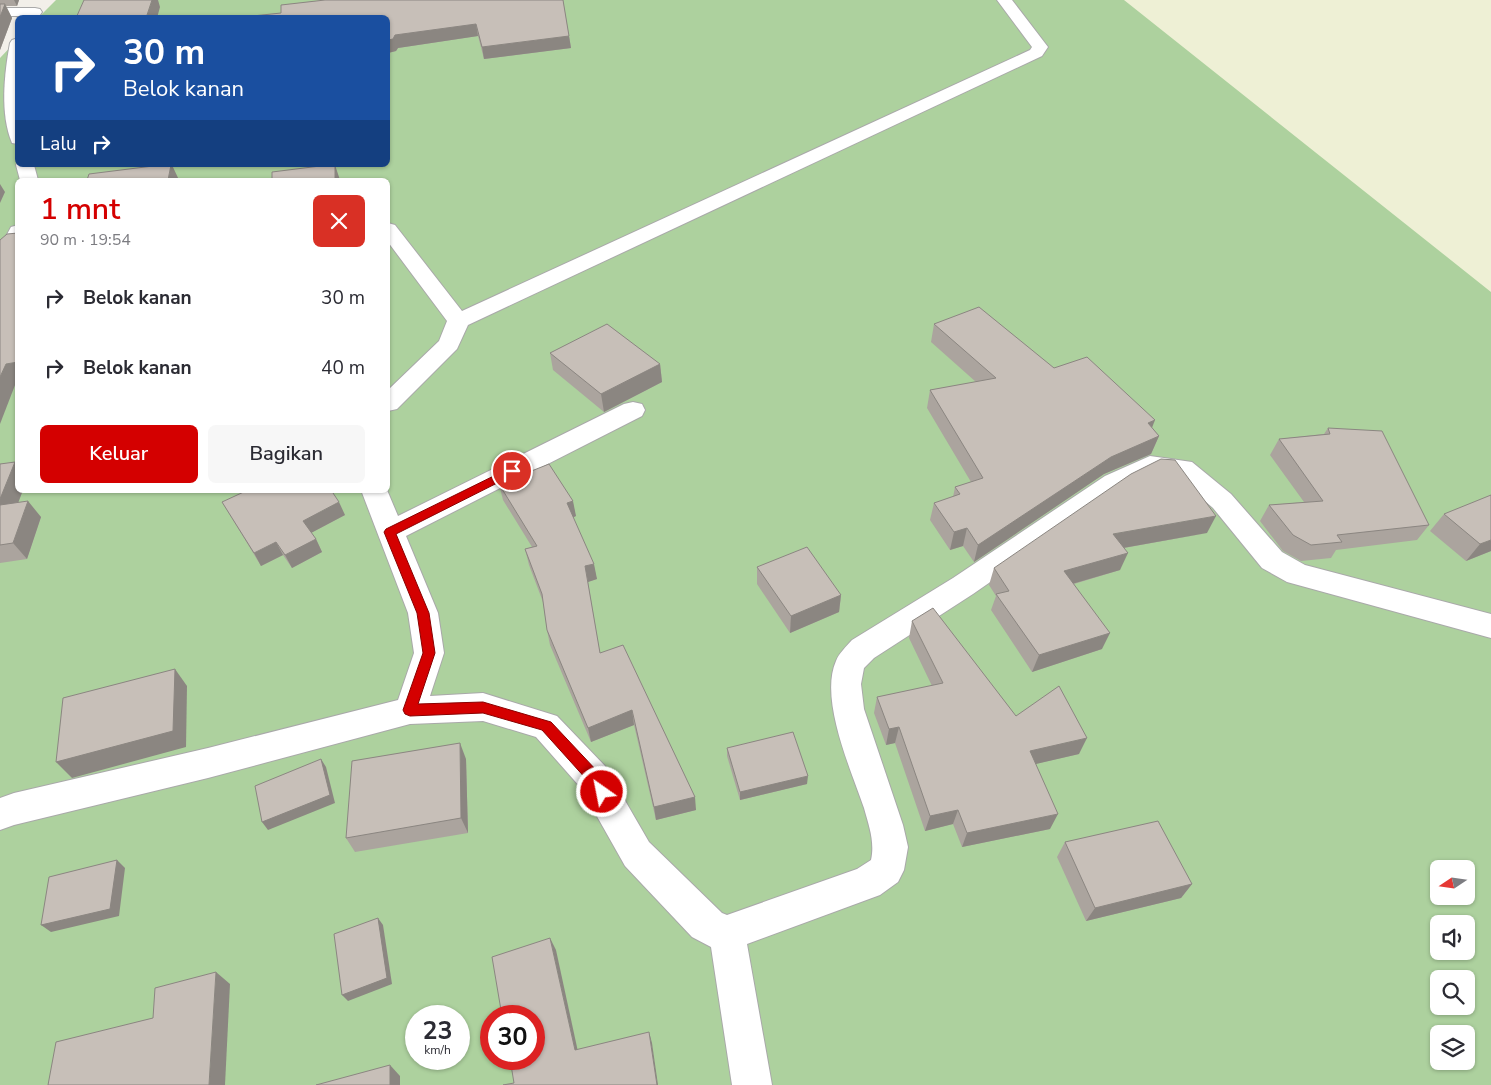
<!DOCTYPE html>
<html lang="id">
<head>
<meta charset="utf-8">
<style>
  :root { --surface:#fff; --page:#f7f7f7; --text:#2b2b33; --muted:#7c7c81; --accent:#d40000 }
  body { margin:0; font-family:"Nunito Sans",sans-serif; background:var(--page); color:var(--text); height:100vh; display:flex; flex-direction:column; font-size:19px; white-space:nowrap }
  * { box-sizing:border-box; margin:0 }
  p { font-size:16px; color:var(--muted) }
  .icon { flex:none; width:28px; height:28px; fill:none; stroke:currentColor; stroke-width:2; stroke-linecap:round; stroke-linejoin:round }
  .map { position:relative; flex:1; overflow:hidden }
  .sheet { position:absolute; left:15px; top:178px; width:375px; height:315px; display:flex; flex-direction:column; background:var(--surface); border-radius:8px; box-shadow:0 1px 4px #0004 }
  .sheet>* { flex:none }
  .guide { position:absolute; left:15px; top:15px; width:375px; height:152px; border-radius:8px; box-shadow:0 1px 4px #0004; background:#1a4fa0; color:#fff; overflow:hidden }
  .needle { width:32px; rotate:257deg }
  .fabs { position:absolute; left:1430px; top:860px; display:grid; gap:10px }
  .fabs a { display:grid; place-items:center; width:45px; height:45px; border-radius:8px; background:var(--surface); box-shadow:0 1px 4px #0004; font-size:25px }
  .speed { position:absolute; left:405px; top:1005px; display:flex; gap:10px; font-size:25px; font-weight:700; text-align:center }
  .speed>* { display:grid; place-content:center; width:65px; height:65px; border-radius:50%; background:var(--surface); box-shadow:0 1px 4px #0004; line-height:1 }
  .speed small { font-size:12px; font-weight:400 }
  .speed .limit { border:8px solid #d22; background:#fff; color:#111 }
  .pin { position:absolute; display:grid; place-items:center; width:42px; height:42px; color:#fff; margin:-21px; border:2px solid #fff; border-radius:50%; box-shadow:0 1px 5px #0007 }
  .me { position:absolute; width:55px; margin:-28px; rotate:327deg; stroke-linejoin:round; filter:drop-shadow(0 0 4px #0008) }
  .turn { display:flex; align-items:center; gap:18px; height:105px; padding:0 25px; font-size:22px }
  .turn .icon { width:65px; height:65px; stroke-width:2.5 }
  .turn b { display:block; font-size:35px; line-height:42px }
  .then { display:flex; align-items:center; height:48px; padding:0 25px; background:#0003; gap:10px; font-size:19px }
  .round { display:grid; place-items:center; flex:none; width:52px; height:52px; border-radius:8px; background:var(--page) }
  .summary { display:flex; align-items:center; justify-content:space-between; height:85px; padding:0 25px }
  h1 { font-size:30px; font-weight:600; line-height:38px; color:var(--accent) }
  .button { display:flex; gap:10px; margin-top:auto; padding:10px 25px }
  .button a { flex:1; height:58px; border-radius:8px; background:var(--accent); color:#fff; font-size:20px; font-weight:600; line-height:58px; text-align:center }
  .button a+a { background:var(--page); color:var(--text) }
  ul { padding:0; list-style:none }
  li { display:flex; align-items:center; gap:15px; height:70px; padding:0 25px }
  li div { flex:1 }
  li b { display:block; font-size:19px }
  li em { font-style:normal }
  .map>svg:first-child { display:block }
  .farmland { fill:#eef0d5 }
  .forest { fill:#add19e; fill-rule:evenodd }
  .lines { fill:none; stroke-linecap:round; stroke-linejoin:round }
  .street-casing { stroke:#a9a9a9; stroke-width:2 }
  .street { fill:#fff; fill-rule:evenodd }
  .wall { fill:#aba49e }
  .shaded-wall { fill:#8b8681 }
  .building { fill:#c7bfb8; stroke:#8b8681 }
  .route { fill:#d40000; stroke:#8a0000 }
</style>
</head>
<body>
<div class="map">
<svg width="1491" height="1085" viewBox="0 0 1491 1085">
  <rect width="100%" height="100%" fill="#f2efe9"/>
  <!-- farmland -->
  <polygon class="farmland" points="1002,0 1491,0 1491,345"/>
  <!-- forest -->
  <path class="forest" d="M56,0h1068l367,292v793h-1491v-1027l17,-18 1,125h370v-147l-349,-1zM18,180h370v310h-370zM1439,869h27v27h-27zM1439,924h27v27h-27zM1439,979h27v27h-27zM416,1016h43v43h-43zM491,1016h43v43h-43zM1439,1034h27v27h-27z"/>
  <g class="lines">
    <defs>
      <g id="street">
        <polygon points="997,0 1012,0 1048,47 1042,56 468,325 457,349 397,409 388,411 388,390 439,341 447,321 388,242 388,223 395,225 462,311 1030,50 1032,47"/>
        <polygon points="0,8 35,8 40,9 42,12 40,15 35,16 0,16"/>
        <path d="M18,38v106l-6,-1c-12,-28 -8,-69 -2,-100l2,-3z"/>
        <polygon points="18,162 18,165 34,165 38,180 20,180 16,165"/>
        <polygon points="18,225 18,248 7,256 0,258 0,242 5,238 11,227"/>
        <path d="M633,402l9,2 3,6 -3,6 -236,120 32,77 6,40 -14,43 53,-3 74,23 48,50 44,76 73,71 5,2 130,-46 14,-9c4,-18 -2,-34 -7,-52 -13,-38 -45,-109 -28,-147 3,-8 10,-14 16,-21l101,-62 152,-102 45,-20 42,6 39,32 51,58 23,13 186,49v24l-204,-56 -25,-14 -49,-60 -37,-32 -23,-2 -30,16 -150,104 -99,64 -10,10 -3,16 3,25 39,116 5,22 -4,23 -6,12 -18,13 -133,49 25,141h-40l-21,-138 -19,-10 -67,-71 -44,-78 -45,-51 -53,-16 -73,3 -202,54 -194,47 -14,5v-32l14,-5 194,-45 190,-48 16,-47 -6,-40 -47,-123h26l11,26 226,-112z"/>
      </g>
    </defs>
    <!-- street casing -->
    <use href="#street" class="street-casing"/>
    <!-- street -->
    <use href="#street" class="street"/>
  </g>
  <!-- wall -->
  <g class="wall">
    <polygon points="0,0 19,0 17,6 6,6 12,18 0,50"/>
    <polygon points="325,0 563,0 571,48 484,59 478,36 398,48 396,51 388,53 388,18 234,18 281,13 281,5"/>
    <polygon points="934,324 1054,368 1152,428 1159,436 1151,454 1104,474 974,562 963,546 950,550 930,520 934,503 953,497 955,487 971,482 927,408 930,390 976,382 931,342"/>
    <polygon points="550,353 660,364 662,382 604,412 553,370"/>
    <polygon points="1328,428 1429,525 1417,540 1336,550 1331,558 1301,561 1283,551 1260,521 1269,505 1304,502 1270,455 1279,439 1324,434"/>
    <polygon points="15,462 18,465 18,490 23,490 18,502 41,517 27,559 0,563 0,464"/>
    <polygon points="499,484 576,516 573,517 597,579 588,582 600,653 696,810 656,820 634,725 591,742 550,645 547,630 543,602 529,565 525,549 532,547 503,500"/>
    <polygon points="222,502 345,515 311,533 316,539 322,552 292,568 283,555 261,566"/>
    <polygon points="1444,514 1491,551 1466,561 1430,531"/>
    <polygon points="1207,533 1124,548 1120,570 1074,584 1102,649 1032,672 991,610 996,596 989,585 994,568"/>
    <polygon points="757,567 841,595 839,612 790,633 757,584"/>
    <polygon points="912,621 1016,716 1079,754 1035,764 1050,829 962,847 953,824 925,831 895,743 886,745 874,713 877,697 932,686 909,638"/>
    <polygon points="727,748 807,784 740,800 727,756"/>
    <polygon points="466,759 468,833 355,852 346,838"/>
    <polygon points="1065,842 1192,884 1181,898 1086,921 1057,857"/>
  </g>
  <!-- shaded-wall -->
  <g class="shaded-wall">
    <polygon points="14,0 19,0 17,6"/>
    <polygon points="152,0 158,0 160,7 157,18 146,18"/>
    <polygon points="5,4 12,18 0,50 0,17"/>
    <polygon points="476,24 478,36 398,48 396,51 388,53 388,40 395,35"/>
    <polygon points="569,36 571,48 484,59 482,47"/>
    <polygon points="171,165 172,165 179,180 168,180"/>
    <polygon points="335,165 340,180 335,180"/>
    <polygon points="0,184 5,192 0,203"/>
    <polygon points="18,362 17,380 0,424 0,377 6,364"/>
    <polygon points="660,364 662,382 604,412 601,394"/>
    <polygon points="1155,420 1148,438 1148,423"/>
    <polygon points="1159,436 1151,454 1104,474 974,562 978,545 1111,457"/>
    <polygon points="15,462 18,465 18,490 23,490 11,522 0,509 0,499"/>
    <polygon points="28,501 41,517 27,559 13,543"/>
    <polygon points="573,501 576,516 570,519 567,503"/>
    <polygon points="339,502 345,515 309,534 303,521"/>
    <polygon points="1216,516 1207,533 1106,551 1113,534"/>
    <polygon points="967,528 963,546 950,550 954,532"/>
    <polygon points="316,539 322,552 292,568 285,555"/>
    <polygon points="1491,540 1491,551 1466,561 1480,544"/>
    <polygon points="276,542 283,555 261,566 254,553"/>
    <polygon points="1128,553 1120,570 1058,588 1064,571"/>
    <polygon points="594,564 597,579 588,582 585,566"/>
    <polygon points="841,595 839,612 790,633 791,616"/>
    <polygon points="1110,633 1102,649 1032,672 1039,655"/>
    <polygon points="175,669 187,686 186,747 72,778 56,762"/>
    <polygon points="632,710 634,725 591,742 588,728"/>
    <polygon points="899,727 895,743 886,745 889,729"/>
    <polygon points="1087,738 1079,754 1023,767 1030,751"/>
    <polygon points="460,743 466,759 468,833 461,818"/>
    <polygon points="321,759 326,767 335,803 268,830 262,822"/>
    <polygon points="808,776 807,784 740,800 740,792"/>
    <polygon points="695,797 696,810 656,820 654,807"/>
    <polygon points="958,810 953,824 925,831 930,816"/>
    <polygon points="1058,814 1050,829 962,847 967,833"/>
    <polygon points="117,860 125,868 119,916 51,932 41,925"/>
    <polygon points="1192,884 1181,898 1086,921 1095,908"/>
    <polygon points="378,918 383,925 392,984 348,1001 342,995"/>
    <polygon points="550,938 556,950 580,1061 575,1050"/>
    <polygon points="216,972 230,984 225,1085 209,1085"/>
    <polygon points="649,1032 652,1043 658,1085 657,1085"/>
    <polygon points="390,1065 400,1076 400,1085 390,1085"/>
  </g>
  <!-- building -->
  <g class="building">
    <polygon points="84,0 152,0 146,18 76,18"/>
    <polygon points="325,0 563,0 569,36 482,47 476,24 395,35 393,39 388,40 388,18 234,18 281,13 281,5"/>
    <polygon points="0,4 5,4 0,17"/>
    <polygon points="161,165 171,165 168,180 87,180 89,174"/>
    <polygon points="328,165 335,165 335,180 272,180 272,172"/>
    <polygon points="18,233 18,362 6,364 0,377 0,240 7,234"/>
    <polygon points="979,307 1054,368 1087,357 1155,420 1148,423 1159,436 1111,457 978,545 967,528 954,532 934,503 960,494 955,487 983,478 930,390 996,378 934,324"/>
    <polygon points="607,324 660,364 601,394 550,353"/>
    <polygon points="1328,428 1382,431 1429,525 1337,535 1342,542 1311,545 1293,535 1269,505 1323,501 1279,439 1330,434"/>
    <polygon points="1161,459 1175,460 1216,516 1113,534 1128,553 1064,571 1110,633 1039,655 996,594 1009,591 994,568 1131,474"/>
    <polygon points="15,462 0,499 0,464"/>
    <polygon points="549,464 573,501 567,503 594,564 585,566 600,653 623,645 695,797 654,807 632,710 588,728 547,630 542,594 525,549 537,546 499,484"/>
    <polygon points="248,490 331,490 339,502 303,521 316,539 285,555 276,542 254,553 222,502"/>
    <polygon points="1491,495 1491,540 1480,544 1444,514"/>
    <polygon points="28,501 13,543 0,545 0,505"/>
    <polygon points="807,547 841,595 791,616 757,567"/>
    <polygon points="933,608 1016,716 1059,686 1087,738 1030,751 1058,814 967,833 958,810 930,816 899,727 889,729 877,697 943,683 912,621"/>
    <polygon points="175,669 173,731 56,762 63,698"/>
    <polygon points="793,732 808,776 740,792 727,748"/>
    <polygon points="460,743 461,818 346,838 352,761"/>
    <polygon points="321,759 330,795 262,822 255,786"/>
    <polygon points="1158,821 1192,884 1095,908 1065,842"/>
    <polygon points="117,860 110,909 41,925 49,877"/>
    <polygon points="378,918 387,978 342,995 334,934"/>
    <polygon points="550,938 575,1050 649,1032 657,1085 503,1085 514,1083 510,1059 534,1059 534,1016 502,1016 492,957"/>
    <polygon points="216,972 209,1085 48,1085 56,1042 153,1018 155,988"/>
    <polygon points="390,1065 390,1085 316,1085"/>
  </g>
  <!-- route -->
  <polygon class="route" points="512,467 517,471 515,474 396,534 429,613 435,653 418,704 483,702 551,722 598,772 609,792 607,797 602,798 597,797 588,781 542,730 483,713 410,716 405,714 403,710 423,653 417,613 384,532 386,529"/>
</svg>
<div class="fabs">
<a><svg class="needle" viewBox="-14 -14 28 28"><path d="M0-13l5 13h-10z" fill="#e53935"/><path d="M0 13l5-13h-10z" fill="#7c7c81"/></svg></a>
<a><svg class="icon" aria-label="sound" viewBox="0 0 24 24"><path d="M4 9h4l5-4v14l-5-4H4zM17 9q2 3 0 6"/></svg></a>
<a><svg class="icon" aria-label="search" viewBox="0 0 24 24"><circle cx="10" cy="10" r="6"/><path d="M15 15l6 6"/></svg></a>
<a><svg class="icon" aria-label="layers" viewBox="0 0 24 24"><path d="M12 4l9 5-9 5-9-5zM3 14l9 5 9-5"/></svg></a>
</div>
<div class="speed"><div>23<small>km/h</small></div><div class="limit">30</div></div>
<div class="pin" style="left:512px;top:471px;background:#d93025"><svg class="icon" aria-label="arrive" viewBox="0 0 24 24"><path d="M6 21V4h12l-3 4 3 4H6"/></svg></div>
<svg class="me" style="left:602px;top:792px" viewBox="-20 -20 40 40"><circle r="17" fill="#d40000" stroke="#fff" stroke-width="3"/><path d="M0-11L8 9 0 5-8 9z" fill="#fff"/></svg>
<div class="guide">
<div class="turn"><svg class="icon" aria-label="right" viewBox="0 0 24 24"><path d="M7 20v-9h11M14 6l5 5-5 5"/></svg><div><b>30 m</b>Belok kanan</div></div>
<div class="then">Lalu<svg class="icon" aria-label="right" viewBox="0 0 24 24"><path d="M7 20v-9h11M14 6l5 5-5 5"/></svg></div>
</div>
<section class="sheet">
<div class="summary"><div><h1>1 mnt</h1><p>90 m · 19:54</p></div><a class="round" style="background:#d93025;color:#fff"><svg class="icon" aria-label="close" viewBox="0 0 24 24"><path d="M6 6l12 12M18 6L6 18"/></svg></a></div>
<ul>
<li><svg class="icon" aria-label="right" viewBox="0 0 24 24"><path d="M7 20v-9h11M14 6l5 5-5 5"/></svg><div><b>Belok kanan</b></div><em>30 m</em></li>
<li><svg class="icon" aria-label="right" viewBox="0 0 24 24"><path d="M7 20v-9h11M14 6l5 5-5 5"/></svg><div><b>Belok kanan</b></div><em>40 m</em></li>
</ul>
<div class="button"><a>Keluar</a><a>Bagikan</a></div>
</section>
</div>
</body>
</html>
